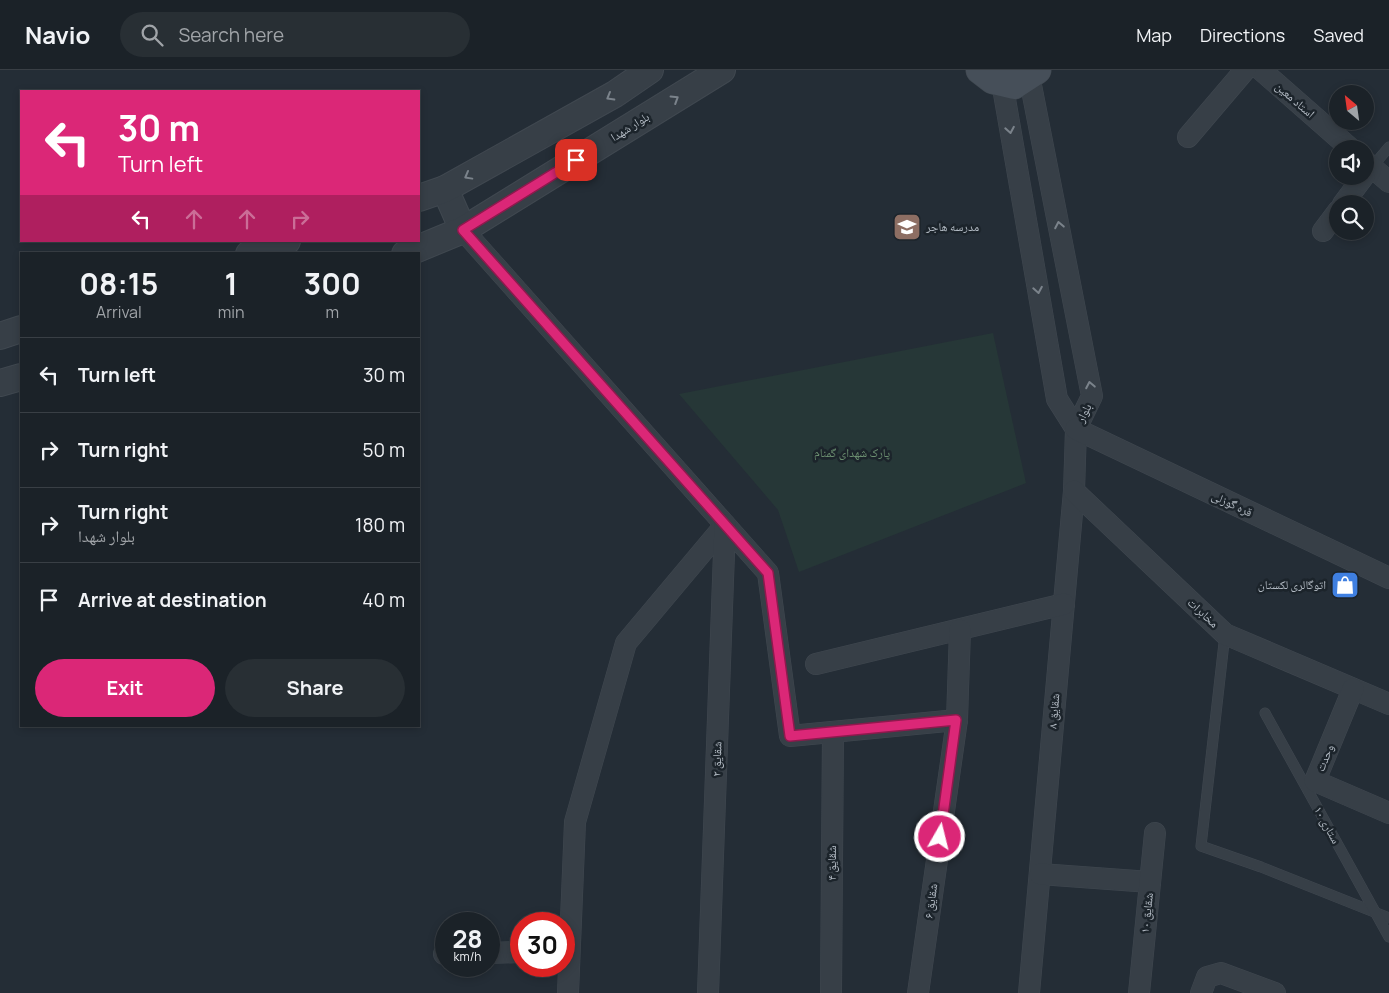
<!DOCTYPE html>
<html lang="en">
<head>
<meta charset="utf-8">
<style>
  :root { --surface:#1b2228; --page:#282f34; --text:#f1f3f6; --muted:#a0a4a8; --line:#393f45; --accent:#db2777 }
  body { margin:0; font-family:Manrope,"Noto Naskh Arabic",sans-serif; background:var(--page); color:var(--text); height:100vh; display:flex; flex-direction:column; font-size:19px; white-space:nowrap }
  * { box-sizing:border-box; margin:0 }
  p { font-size:16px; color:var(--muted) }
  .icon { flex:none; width:28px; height:28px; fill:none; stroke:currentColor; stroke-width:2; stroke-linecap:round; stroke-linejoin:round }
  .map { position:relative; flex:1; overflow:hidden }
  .details { position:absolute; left:20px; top:182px; width:400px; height:475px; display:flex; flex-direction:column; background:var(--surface); border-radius:0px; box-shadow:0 2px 8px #0003,0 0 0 1px var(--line) }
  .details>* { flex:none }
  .top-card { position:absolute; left:20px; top:20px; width:400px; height:152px; border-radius:0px; box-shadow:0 2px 8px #0003,0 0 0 1px var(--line); background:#db2777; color:#fff; overflow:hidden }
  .needle { width:32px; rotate:331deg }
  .tools { position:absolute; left:1329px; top:15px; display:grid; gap:10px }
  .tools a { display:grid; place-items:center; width:45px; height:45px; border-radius:50%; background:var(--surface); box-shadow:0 2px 8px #0003,0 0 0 1px var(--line); font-size:25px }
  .speed { position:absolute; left:435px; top:842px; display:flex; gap:10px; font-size:25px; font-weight:700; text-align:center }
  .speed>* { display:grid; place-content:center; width:65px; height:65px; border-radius:50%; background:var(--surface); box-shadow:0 2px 8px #0003,0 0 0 1px var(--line); line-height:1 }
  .speed small { font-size:12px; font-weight:400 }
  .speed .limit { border:8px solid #d22; background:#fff; color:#111 }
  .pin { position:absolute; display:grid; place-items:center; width:42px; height:42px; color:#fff; margin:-21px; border-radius:10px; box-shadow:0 2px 8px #0006 }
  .me { position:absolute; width:55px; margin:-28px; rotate:8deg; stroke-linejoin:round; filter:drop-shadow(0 0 4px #0008) }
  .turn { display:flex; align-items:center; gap:18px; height:105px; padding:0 15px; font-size:22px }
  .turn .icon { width:65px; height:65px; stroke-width:2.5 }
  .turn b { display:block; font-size:35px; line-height:42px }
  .lanes { display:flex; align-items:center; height:48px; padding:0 15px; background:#0003; justify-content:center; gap:25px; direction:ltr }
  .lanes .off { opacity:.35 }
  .eta { display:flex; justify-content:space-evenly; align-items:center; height:85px; text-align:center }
  .eta b { font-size:30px; font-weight:700; line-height:35px }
  .primary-button { display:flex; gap:10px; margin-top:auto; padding:10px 15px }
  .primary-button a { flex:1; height:58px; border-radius:30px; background:var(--accent); color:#fff; font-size:20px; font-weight:700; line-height:58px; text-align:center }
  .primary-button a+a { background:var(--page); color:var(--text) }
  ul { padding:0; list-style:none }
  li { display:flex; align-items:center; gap:15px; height:75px; padding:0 15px; border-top:1px solid var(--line) }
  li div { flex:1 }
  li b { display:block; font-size:19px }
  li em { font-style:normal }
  header { display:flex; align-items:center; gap:30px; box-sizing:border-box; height:70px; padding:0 25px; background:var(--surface); border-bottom:1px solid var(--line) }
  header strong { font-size:24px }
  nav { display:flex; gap:28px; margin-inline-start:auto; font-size:18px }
  .search { width:350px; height:45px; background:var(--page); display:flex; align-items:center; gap:12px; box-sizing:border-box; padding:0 18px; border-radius:28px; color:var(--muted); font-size:19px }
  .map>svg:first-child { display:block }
  .green { fill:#263737 }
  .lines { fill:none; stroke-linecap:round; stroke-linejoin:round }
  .service-casing { stroke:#404850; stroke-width:11 }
  .minor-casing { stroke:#404850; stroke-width:22 }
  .tertiary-casing { stroke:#404850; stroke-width:28 }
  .secondary-casing { stroke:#404850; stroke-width:29 }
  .service { stroke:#373f47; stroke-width:10 }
  .minor { stroke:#373f47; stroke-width:21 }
  .tertiary { stroke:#373f47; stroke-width:26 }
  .secondary { stroke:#464f59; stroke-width:28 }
  .oneway { stroke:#7b838b }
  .route-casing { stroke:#8e194d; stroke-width:12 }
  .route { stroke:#db2777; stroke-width:9 }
  .labels { text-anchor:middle; stroke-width:5; stroke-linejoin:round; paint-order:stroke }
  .street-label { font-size:12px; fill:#b2bac3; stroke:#1c242b }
  .poi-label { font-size:12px; fill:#b2bac3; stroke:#1c242b; text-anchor:start }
  .park-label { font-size:12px; fill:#6c9071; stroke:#1c242b }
</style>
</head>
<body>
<header>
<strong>Navio</strong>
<div class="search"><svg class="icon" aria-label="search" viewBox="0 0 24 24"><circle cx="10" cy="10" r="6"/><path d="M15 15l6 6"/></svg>Search here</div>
<nav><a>Map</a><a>Directions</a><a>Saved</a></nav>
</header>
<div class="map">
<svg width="1389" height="923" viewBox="0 0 1389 923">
  <rect width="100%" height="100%" fill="#242d36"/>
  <!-- green -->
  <polygon class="green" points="993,263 1026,413 799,502 778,440 679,324"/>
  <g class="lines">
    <defs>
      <g id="service">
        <polyline points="1372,97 1389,77"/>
        <polyline points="1225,564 1201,776 1261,797 1389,848"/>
        <polyline points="1265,643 1389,867"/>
      </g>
      <g id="minor">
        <polyline points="1261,0 1351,79"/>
        <polyline points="1029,5 1092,326 1076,359 1074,421 1029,923"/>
        <polyline points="1002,12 1057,329 1076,359"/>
        <polyline points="1188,67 1245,0"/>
        <polyline points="1365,91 1389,112"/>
        <polyline points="1343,134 1364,106"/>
        <polyline points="463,160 768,503 790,666 957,650"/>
        <polyline points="1323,161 1338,141"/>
        <polyline points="1076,359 1389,508"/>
        <polyline points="1074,421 1225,564 1389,634"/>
        <polyline points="816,594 1064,534"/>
        <polyline points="1353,619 1315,711 1389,743"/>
        <polyline points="1040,804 1150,812"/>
        <polyline points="489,883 521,882"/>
        <polyline points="444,884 446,884"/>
        <polyline points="568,923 575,752 626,573 725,455"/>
        <polyline points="708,923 725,455"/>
        <polyline points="831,923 833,662"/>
        <polyline points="918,923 957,650 960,560"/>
        <polyline points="1139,923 1155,763"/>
        <polyline points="1201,923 1207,907 1221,903 1275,923"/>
      </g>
      <g id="tertiary">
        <polyline points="445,119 463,160"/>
        <polyline points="419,128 445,119 615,24 650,0"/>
        <polyline points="249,184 287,171"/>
        <polyline points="405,184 463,160 722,0"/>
        <polyline points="0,266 21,259"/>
        <polyline points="0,313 21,307"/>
      </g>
      <polyline id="secondary" points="980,0 993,10 1014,15 1037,0"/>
    </defs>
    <!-- service casing -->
    <use href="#service" class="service-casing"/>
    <!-- minor casing -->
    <use href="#minor" class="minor-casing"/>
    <!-- tertiary casing -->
    <use href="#tertiary" class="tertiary-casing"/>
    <!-- secondary casing -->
    <use href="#secondary" class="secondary-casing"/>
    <!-- service -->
    <use href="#service" class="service"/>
    <!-- minor -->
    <use href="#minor" class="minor"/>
    <!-- tertiary -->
    <use href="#tertiary" class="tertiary"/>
    <!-- secondary -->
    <use href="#secondary" class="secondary"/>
  </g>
  <!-- one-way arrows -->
  <defs><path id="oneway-chevron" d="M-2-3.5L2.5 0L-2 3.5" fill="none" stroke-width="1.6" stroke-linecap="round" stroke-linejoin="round" transform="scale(1.25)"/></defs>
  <g class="oneway">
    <use href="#oneway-chevron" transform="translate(610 27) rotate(150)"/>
    <use href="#oneway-chevron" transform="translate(675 29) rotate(-32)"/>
    <use href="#oneway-chevron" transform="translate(1010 60) rotate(80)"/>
    <use href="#oneway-chevron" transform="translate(468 106) rotate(151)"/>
    <use href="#oneway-chevron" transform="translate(1059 155) rotate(-101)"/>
    <use href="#oneway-chevron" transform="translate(1038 220) rotate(80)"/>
    <use href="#oneway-chevron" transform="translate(1090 315) rotate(-101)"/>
  </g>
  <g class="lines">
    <defs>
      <polyline id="route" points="576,90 463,160 768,503 790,666 956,650 940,767"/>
    </defs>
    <!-- route casing -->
    <use href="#route" class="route-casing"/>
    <!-- route -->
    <use href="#route" class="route"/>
  </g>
  <!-- icons -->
  <defs>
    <symbol id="school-square" viewBox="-11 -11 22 22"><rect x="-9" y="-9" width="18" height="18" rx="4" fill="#8d6e63" stroke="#1c242b"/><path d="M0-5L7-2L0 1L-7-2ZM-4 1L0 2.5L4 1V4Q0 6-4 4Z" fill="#fff"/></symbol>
    <symbol id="shop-square" viewBox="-11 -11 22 22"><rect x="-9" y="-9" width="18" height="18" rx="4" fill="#3f7fe0" stroke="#1c242b"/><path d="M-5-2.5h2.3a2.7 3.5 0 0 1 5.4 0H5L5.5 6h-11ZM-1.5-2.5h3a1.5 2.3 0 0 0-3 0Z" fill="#fff"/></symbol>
  </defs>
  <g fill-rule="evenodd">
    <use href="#school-square" x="891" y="141" width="32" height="32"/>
    <use href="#shop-square" x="1329" y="499" width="32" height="32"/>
  </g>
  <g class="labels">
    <!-- street labels -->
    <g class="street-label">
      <text transform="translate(1295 30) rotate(41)" y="4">استاد معین</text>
      <text transform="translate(630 57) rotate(-32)" y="4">بلوار شهدا</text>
      <text transform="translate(1084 343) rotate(-63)" y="4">بلوار</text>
      <text transform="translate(1232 434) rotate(25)" y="4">قره گوزلی</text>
      <text transform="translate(1203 543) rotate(43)" y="4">مخابرات</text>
      <text transform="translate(1054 641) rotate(-85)" y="4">شقایق ۸</text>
      <text transform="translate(1325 688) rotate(-68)" y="4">وحدت</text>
      <text transform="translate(717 689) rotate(-88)" y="4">شقایق ۲</text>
      <text transform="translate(1327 755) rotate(61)" y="4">ستاری ۱۰</text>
      <text transform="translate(832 793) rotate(-90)" y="4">شقایق ۴</text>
      <text transform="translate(931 831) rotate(-82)" y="4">شقایق ۶</text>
      <text transform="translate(1147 843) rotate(-84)" y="4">شقایق ۱۰</text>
    </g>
    <!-- poi labels -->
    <g class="poi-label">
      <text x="926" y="161">مدرسه هاجر</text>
      <text x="1326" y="519" text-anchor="end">اتوگالری لکستان</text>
    </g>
    <!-- park labels -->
    <g class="park-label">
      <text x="852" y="387">پارک شهدای گمنام</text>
    </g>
  </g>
</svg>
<div class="tools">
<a><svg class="needle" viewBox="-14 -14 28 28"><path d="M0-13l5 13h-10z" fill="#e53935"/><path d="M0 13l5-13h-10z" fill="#a0a4a8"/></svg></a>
<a><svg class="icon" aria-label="sound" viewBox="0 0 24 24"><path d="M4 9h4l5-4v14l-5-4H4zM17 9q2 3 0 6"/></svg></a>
<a><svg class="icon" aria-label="search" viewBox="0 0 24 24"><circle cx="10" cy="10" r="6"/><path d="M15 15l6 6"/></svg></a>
</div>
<div class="speed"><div>28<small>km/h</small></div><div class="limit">30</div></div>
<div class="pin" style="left:576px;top:90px;background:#d93025"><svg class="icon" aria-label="arrive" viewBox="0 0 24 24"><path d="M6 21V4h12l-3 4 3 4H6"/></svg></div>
<svg class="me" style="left:940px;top:767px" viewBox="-20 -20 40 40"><circle r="17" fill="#db2777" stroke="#fff" stroke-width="3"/><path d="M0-11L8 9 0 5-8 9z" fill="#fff"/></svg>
<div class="top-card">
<div class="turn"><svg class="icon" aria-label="left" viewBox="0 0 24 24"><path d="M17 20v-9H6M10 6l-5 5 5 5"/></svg><div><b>30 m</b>Turn left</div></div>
<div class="lanes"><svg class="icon" aria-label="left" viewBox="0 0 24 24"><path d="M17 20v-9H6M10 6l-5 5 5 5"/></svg><svg class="icon off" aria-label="ahead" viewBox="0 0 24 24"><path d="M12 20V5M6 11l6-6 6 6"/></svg><svg class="icon off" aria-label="ahead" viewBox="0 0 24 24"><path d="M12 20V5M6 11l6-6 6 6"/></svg><svg class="icon off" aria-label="right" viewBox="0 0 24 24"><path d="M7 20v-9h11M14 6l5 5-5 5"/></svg></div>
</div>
<section class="details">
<div class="eta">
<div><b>08:15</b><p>Arrival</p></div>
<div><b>1</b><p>min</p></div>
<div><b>300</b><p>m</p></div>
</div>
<ul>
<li><svg class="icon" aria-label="left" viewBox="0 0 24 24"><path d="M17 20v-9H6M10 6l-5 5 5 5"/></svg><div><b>Turn left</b></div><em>30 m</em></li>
<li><svg class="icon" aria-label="right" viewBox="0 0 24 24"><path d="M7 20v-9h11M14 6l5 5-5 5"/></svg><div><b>Turn right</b></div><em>50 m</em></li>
<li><svg class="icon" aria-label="right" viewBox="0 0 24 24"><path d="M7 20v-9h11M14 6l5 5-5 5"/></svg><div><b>Turn right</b><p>بلوار شهدا</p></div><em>180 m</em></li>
<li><svg class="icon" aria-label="arrive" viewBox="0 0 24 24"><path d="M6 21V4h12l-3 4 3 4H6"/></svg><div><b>Arrive at destination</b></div><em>40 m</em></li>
</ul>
<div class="primary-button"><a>Exit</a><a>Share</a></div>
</section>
</div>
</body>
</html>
